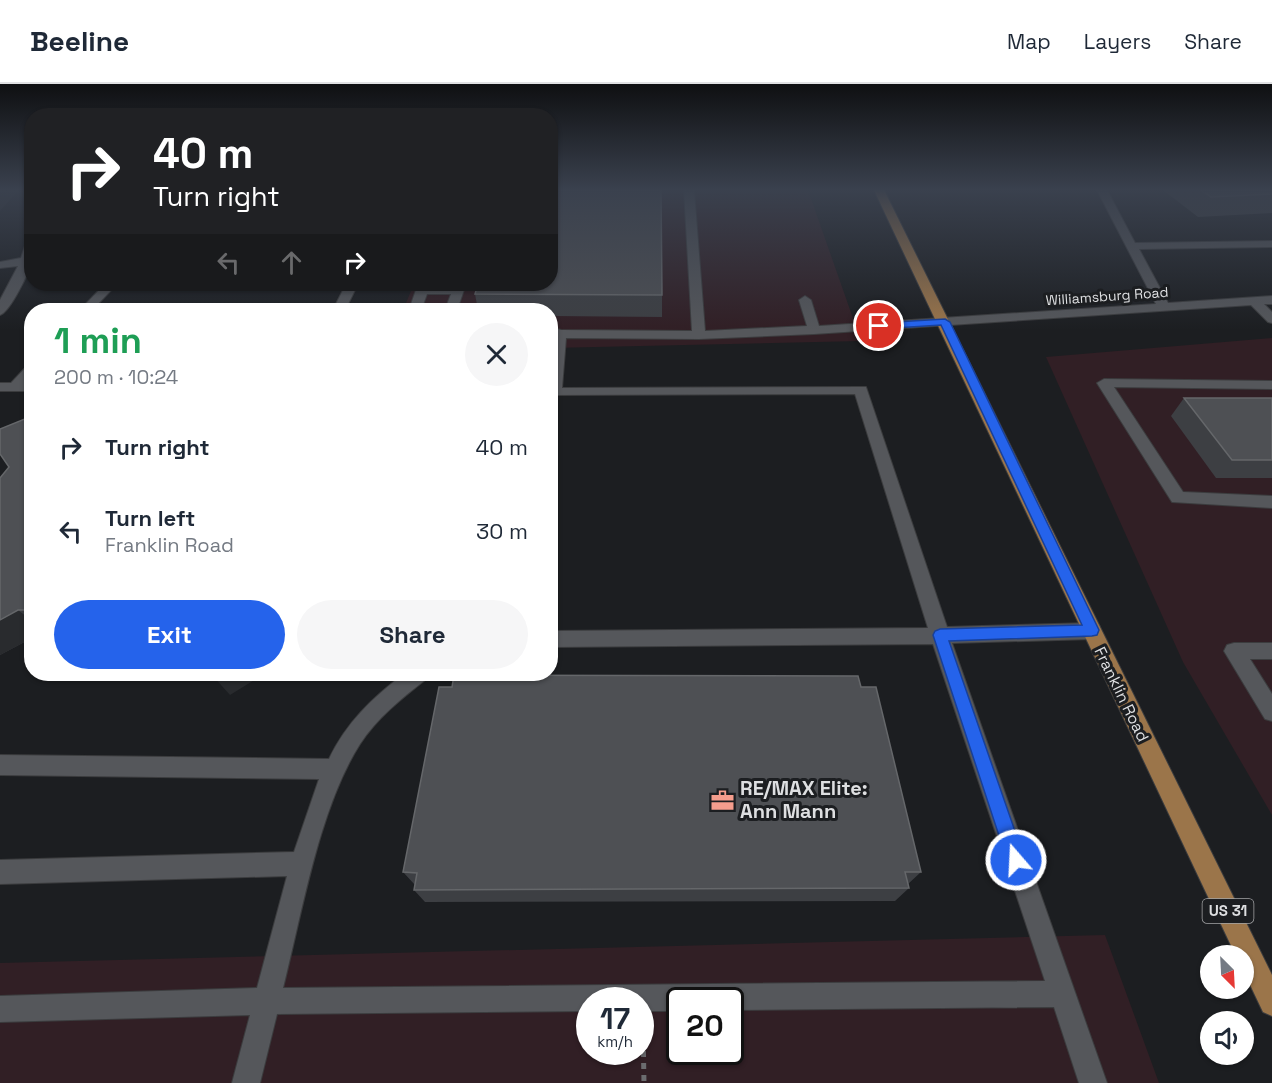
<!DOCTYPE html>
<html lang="en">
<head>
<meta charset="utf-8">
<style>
  :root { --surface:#fff; --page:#f6f6f7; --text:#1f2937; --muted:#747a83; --line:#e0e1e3; --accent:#2563eb }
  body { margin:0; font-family:"Space Grotesk",sans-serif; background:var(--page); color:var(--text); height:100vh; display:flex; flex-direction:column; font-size:22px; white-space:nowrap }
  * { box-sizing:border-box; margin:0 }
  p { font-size:20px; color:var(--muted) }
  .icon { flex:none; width:33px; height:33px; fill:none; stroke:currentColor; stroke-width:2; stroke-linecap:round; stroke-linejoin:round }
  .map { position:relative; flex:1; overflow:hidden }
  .details { position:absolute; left:24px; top:219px; width:534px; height:378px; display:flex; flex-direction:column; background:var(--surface); border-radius:24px; box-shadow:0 2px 4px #0004 }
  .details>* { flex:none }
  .top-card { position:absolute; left:24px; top:24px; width:534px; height:183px; border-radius:24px; box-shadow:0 2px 4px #0004; background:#202124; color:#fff; overflow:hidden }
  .needle { width:39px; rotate:156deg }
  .controls { position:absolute; left:1200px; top:861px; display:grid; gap:12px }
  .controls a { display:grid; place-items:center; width:54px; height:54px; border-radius:50%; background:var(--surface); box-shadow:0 2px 4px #0004; font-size:30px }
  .speed { position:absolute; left:576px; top:903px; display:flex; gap:12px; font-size:30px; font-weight:700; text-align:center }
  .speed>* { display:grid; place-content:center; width:78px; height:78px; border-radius:50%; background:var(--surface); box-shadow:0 2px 4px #0004; line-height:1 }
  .speed small { font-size:15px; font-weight:400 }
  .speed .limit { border:3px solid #111; border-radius:9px; background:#fff; color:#111 }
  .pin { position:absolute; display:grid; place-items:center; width:51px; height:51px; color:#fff; margin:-26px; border:3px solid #fff; border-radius:50%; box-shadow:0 2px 6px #0007 }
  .me { position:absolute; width:66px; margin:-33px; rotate:341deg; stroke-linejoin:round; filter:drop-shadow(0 0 4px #0008) }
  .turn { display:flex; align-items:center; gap:21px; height:126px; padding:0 30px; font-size:27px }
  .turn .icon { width:78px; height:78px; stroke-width:2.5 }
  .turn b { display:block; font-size:42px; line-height:51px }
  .lanes { display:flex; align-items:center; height:57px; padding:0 30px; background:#0003; justify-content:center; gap:30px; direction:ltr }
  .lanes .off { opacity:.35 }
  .round { display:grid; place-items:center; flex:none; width:63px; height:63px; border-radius:32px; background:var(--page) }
  .overview { display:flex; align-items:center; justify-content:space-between; height:102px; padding:0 30px }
  h1 { font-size:36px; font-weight:700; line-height:45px; color:#1e9e55 }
  .primary-button { display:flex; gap:12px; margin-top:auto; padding:12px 30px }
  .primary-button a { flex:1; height:69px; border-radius:36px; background:var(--accent); color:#fff; font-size:24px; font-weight:700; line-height:69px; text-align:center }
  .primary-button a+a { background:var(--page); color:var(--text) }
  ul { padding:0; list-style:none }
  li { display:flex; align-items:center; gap:18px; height:84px; padding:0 30px }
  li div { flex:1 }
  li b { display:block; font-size:22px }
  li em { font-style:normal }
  header { display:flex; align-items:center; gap:36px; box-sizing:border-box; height:84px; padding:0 30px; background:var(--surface); border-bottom:2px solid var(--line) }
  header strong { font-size:28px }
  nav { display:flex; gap:33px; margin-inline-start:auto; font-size:21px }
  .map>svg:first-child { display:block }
  .commercial { fill:#311f25; fill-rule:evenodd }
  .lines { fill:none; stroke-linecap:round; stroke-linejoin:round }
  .minor-casing { stroke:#3b3c3e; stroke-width:2 }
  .major-casing { stroke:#3b3c3e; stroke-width:2 }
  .path { stroke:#6b6c6f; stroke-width:5; stroke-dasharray:6 6; stroke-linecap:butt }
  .minor { fill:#55575b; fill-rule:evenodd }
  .major { fill:#9b754a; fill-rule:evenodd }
  .wall { fill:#3d3f43 }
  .shaded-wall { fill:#292b2e }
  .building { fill:#4e5054; stroke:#65676a; stroke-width:1.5 }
  .route { fill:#2563eb; stroke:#184099; stroke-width:1.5 }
  .labels { text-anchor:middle; stroke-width:6; stroke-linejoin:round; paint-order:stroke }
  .far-street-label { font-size:14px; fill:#dedfe1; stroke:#1c1e21 }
  .shield { fill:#1c1e21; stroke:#a4a5a7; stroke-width:1.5 }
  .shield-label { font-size:15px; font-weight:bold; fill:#dedfe1 }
  .street-label { font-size:16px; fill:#dedfe1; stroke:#1c1e21 }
  .near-poi-label { font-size:20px; font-weight:bold; fill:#dedfe1; stroke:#1c1e21; text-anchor:start }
</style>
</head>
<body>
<header>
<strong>Beeline</strong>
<nav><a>Map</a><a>Layers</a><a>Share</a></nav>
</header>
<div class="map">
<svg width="1272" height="999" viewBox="0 0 1272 999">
  <rect width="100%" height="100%" fill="#1c1e21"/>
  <!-- commercial -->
  <g class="commercial">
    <polygon points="551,106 808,106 861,257 551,264 550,226 403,226 414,200 550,200"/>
    <polygon points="1272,254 1272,731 1183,578 1046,273"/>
    <path d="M1105,851l54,148h-1159v-120zM590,916h50v52h-50zM680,916h50v52h-50z"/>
  </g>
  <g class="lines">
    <defs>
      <g id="minor">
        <path d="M684,106h10l11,141 102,-5 -8,-26 6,-4 6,4 8,26 337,-22 -59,-114h10l28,53 137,-2v6l-133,2 29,54 104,-7v8h-8l8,8v11l-4,-1 -17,-17 -437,29 -115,5 -133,-1 -4,50 304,-1 81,240 145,-4 7,2 2,6 -2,6 -7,2 -140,4 155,440h-28l-25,-76 -324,3v-10h-50v11h-40v-11h-50v11l-313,3 -17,69h-28l18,-68 -250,7v-26l257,-8 30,-112 -287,8v-24l294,-8 25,-73 -319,-4v-20l329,4c17,-36 44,-62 75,-85h24l-3,6c-24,19 -48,38 -65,64 -41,64 -58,169 -77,244l762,-7 -112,-337 -383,3v-16l378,-3 -73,-234 -305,1 3,-57h-3v-11l11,3 131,1z"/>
        <path d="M32,156c0,6 1,14 0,20 -2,11 -22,52 -32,55v-15l18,-34 -18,2v-6l21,-4 5,-15z"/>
        <polygon points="105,200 117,200 92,226 80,226"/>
        <polygon points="346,200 358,200 345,226 333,226"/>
        <polygon points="418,200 430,200 429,202 466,200 457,226 445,226 451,210 427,210 421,226 409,226"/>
        <polygon points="32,281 32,294 27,299 32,299 32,307 0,307 0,299 11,299 27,282"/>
        <polygon points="1104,295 1272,297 1272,305 1114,303 1183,408 1272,412 1272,424 1172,418 1097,299"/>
        <polygon points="1234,559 1272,559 1272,575 1250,575 1272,610 1272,637 1265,635 1224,567 1227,561"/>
      </g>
      <polygon id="major" points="874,106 884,106 1272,891 1272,932 1263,928 1244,888 1244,872 1236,872"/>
    </defs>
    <!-- minor casing -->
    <use href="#minor" class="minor-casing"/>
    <!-- major casing -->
    <use href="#major" class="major-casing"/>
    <!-- path -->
    <polyline class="path" points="643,943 644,999"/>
    <!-- minor -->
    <use href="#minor" class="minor"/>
    <!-- major -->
    <use href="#major" class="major"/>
  </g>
  <!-- wall -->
  <g class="wall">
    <polygon points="1163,106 1272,106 1272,129 1198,133"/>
    <polygon points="475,210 662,211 662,233 550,232 550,226 478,226"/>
    <polygon points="1184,314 1272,314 1272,394 1216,394 1171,332"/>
    <polygon points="32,332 32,554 0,571 0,394 9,383"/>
    <polygon points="861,603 921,788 908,800 909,804 895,817 425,818 414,806 415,801 403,788"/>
  </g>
  <!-- shaded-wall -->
  <g class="shaded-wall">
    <polygon points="0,106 19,106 0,127"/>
    <polygon points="18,526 32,537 32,554 0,571 0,536"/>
    <polygon points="215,590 264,590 230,611 212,591"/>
  </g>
  <!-- building -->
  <g class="building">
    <polygon points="550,106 661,106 662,211 475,210 478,200 550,200"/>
    <polygon points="1201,106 1272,106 1272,110 1211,113"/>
    <polygon points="1184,314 1272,314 1272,376 1232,376"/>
    <polygon points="32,332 32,526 18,526 0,536 0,394 9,383 0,370 0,345"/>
    <polygon points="454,591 858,592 861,603 876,603 921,788 905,788 909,804 414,806 417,789 403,788 439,603 452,603"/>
  </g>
  <!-- sky -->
  <linearGradient id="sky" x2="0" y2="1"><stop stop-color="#0f1012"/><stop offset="0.43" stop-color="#3a414e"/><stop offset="1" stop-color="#3a414e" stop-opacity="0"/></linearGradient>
  <rect width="1272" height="246" fill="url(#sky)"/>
  <!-- route -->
  <polygon class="route" points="945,235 950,238 1099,546 1097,551 1092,552 949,557 1025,776 1023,782 1016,784 1010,782 1007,776 933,551 935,547 940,545 1082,541 941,241 879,245 874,242 879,239"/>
  <!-- icons -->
  <defs>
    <symbol id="office-bare" viewBox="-9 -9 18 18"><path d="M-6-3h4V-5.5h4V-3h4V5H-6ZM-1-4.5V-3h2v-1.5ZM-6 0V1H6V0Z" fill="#f59d8d" stroke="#1c1e21" stroke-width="2.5" paint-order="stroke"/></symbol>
  </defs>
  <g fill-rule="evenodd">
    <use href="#office-bare" x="706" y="700" width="33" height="33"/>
  </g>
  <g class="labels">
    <!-- far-street labels -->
    <g class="far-street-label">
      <text transform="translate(1107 212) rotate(-4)" y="5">Williamsburg Road</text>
    </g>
    <!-- shield labels -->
    <rect class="shield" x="1202.5" y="815" width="51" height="24" rx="4.5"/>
    <g class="shield-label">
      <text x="1228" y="832">US 31</text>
    </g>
    <!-- street labels -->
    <g class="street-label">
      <text transform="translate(1122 610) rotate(64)" y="6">Franklin Road</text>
    </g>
    <!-- near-poi labels -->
    <g class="near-poi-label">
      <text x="740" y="711">RE/MAX Elite:<tspan x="740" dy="23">Ann Mann</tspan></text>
    </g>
  </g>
</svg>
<div class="controls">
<a><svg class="needle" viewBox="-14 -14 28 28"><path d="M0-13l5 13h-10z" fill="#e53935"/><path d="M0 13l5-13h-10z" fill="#747a83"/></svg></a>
<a><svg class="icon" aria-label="sound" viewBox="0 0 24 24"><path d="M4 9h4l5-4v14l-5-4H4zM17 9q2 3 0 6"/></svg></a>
</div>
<div class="speed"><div>17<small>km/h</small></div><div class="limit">20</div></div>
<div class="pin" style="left:879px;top:242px;background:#d93025"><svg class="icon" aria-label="arrive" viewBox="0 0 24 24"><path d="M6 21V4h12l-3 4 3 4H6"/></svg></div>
<svg class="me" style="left:1016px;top:776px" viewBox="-20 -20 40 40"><circle r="17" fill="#2563eb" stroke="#fff" stroke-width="3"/><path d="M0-11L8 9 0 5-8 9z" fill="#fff"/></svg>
<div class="top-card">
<div class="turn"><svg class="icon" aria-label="right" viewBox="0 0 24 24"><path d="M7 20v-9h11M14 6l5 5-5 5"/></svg><div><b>40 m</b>Turn right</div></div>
<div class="lanes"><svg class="icon off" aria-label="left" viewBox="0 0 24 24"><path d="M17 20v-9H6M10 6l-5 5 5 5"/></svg><svg class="icon off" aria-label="ahead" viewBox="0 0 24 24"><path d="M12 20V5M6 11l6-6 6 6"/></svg><svg class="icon" aria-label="right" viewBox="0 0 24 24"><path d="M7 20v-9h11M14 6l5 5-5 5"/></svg></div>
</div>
<section class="details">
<div class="overview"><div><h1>1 min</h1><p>200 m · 10:24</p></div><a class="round"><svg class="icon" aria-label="close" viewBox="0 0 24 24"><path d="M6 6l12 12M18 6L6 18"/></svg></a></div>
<ul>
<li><svg class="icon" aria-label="right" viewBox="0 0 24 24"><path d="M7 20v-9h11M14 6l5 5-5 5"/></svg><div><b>Turn right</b></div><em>40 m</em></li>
<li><svg class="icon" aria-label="left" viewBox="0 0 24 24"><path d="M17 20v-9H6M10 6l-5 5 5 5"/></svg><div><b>Turn left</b><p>Franklin Road</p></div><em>30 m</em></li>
</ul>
<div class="primary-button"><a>Exit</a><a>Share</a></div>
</section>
</div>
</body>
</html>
